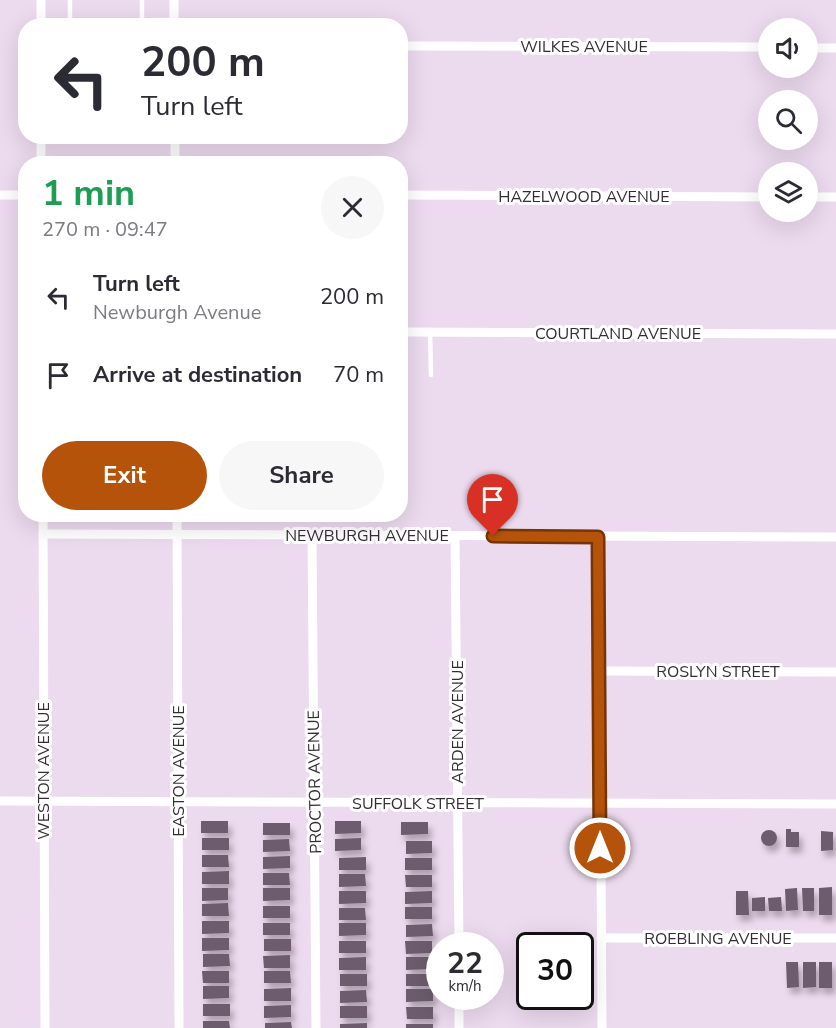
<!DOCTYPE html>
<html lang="en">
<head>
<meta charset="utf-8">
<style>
  :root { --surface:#fff; --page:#f7f7f7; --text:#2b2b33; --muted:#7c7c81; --accent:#b45309 }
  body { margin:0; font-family:"Nunito Sans",sans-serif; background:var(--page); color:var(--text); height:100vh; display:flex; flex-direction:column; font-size:22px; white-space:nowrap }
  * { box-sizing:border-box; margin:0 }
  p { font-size:20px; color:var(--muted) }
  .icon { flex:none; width:33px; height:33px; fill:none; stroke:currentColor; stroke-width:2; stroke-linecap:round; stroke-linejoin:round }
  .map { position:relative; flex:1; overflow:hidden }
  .panel { position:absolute; left:18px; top:156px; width:390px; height:366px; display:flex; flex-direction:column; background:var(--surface); border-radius:24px; box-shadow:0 6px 24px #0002 }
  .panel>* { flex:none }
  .top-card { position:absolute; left:18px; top:18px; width:390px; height:126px; border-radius:24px; box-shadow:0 6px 24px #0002; background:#fff; color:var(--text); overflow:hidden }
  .tools { position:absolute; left:758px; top:18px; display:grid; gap:12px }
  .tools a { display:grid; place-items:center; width:60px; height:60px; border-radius:50%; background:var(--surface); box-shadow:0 6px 24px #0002; font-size:30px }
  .speed { position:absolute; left:426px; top:932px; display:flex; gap:12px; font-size:30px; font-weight:700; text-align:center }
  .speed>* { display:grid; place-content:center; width:78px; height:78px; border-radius:50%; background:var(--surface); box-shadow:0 6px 24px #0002; line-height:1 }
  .speed small { font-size:15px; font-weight:400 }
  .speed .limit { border:3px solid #111; border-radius:9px; background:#fff; color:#111 }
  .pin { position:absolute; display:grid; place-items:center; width:51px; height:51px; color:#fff; margin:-62px -26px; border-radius:50% 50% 50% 0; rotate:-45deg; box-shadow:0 0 6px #0007 }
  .pin .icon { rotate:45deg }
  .me { position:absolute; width:66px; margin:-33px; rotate:0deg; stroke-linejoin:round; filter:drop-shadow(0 0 4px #0008) }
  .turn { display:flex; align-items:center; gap:21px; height:126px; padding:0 24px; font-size:27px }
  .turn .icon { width:78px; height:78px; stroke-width:2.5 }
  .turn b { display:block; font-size:42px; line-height:51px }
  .round { display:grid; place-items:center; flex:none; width:63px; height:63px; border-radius:32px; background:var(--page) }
  .head { display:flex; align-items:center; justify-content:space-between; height:102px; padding:0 24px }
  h1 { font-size:36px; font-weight:700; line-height:45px; color:#1e9e55 }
  .action { display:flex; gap:12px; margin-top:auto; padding:12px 24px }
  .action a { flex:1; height:69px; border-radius:36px; background:var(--accent); color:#fff; font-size:24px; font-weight:700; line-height:69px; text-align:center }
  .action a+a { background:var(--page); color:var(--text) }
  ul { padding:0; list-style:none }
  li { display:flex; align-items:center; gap:18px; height:78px; padding:0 24px }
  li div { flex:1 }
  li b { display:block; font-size:22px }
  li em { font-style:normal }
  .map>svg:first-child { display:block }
  .building { fill:#6c5c6d; filter:url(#shadow) }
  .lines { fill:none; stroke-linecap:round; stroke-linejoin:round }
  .lane { stroke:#fff; stroke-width:4.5 }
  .street { stroke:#fff; stroke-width:9 }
  .route-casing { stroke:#753606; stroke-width:15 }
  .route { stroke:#b45309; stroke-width:10 }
  .labels { text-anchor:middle; stroke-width:6; stroke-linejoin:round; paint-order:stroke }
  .street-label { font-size:16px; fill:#332c33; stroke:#fff }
</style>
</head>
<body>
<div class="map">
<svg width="836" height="1028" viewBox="0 0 836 1028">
  <defs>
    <filter id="shadow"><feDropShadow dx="3.5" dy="6" stdDeviation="3" flood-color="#0004"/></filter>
  </defs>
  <rect width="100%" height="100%" fill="#ecdaee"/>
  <!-- building -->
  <g class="building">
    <rect x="201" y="821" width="27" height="12"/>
    <polygon points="335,821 361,821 361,833 335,834"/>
    <polygon points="401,822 428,822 428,834 401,835"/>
    <rect x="263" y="823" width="27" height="12"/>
    <polygon points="786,829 791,829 791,832 799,832 799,847 786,847"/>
    <circle cx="769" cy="838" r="8"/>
    <polygon points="821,831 833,832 833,850 821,851"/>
    <rect x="202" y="838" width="27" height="12"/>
    <polygon points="361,838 361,850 335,851 335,839"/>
    <polygon points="289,839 290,851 263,852 263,840"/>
    <polygon points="406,841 432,841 432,853 406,854"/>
    <polygon points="202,855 228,855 229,867 202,867"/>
    <polygon points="290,856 290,868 263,869 263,857"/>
    <polygon points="366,857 366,870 339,870 339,858"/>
    <rect x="405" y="858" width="27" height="12"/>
    <polygon points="229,871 229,884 202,884 202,872"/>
    <polygon points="263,873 289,873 290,885 263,885"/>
    <polygon points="339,874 365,874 366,886 339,887"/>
    <polygon points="405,875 432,875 432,887 406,887"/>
    <polygon points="832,887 832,915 819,915 819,888"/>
    <polygon points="202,888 228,888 228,900 202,901"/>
    <polygon points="263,888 290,888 290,900 263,901"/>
    <polygon points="797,888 798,910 786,911 785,889"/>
    <polygon points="802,888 814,888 814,911 803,911"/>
    <polygon points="339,891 366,891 366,903 339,904"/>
    <polygon points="432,891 432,903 405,904 405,892"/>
    <polygon points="736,891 748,891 749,915 736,915"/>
    <polygon points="765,897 765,911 752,911 752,898"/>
    <polygon points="781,897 782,911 769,911 768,898"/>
    <polygon points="228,903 229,916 202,916 202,904"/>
    <rect x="263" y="906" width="27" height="12"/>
    <rect x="405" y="907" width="27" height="12"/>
    <polygon points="339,908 365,908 366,920 339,920"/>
    <polygon points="202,921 229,921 229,933 202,934"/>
    <rect x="263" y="923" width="27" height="12"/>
    <polygon points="339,923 366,923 366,935 339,936"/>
    <polygon points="432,924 433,936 406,937 406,925"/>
    <polygon points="202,938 229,938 229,950 202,951"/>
    <rect x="264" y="939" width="27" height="12"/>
    <rect x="339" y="941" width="27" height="12"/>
    <polygon points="405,941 432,941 432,953 406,954"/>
    <polygon points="203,954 229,954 230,966 203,967"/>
    <polygon points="290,955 290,968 264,968 263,956"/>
    <polygon points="366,957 366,970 339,970 339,958"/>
    <polygon points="406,957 433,957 433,969 406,970"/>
    <polygon points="786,962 798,962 799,987 787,988"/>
    <polygon points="803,962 816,962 816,987 803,988"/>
    <rect x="819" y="962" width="13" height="26"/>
    <polygon points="202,971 229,971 229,983 203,983"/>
    <polygon points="264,971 290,971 291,983 264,983"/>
    <rect x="340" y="974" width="27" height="12"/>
    <rect x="406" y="974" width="27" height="12"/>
    <polygon points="203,986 229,986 229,998 203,999"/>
    <polygon points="291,988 291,1001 264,1001 264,989"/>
    <polygon points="406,989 433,989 433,1001 406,1002"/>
    <polygon points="366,990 367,1002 340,1003 340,991"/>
    <rect x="203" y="1004" width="27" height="12"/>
    <polygon points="291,1005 291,1017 264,1018 264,1006"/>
    <rect x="340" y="1006" width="27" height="12"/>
    <polygon points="406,1007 433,1007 433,1019 407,1019"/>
    <polygon points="203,1021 229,1021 230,1028 203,1028"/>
    <polygon points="291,1022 292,1028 265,1028 265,1023"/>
    <polygon points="367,1023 367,1028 340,1028 340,1024"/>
    <rect x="406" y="1024" width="27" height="4"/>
  </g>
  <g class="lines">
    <!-- lane -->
    <g class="lane">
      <polyline points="70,0 70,21"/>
      <polyline points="142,0 142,20"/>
      <polyline points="70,26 70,21 174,20"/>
      <polyline points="430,332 431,375"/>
    </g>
    <!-- street -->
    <g class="street">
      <polyline points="41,0 41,26"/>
      <polyline points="174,0 174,26"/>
      <polyline points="400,46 768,47"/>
      <polyline points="807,48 836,48"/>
      <polyline points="41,136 41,164"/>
      <polyline points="175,136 175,164"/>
      <polyline points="0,195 26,195"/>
      <polyline points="400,195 768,197"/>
      <polyline points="807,197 836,197"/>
      <polyline points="400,332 836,334"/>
      <polyline points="43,514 45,1028"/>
      <polyline points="177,514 179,1028"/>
      <polyline points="43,534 836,537"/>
      <polyline points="312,535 316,1028"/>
      <polyline points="455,536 459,945"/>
      <polyline points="599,537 602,1028"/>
      <polyline points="599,671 836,672"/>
      <polyline points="0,801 836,804"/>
      <polyline points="601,938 836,938"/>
      <polyline points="459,996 459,1028"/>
    </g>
  </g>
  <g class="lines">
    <defs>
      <polyline id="route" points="493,536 598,537 600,848"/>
    </defs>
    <!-- route casing -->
    <use href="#route" class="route-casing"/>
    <!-- route -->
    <use href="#route" class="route"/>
  </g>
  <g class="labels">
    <!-- street labels -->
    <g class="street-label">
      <text x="584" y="52">WILKES AVENUE</text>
      <text x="584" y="202">HAZELWOOD AVENUE</text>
      <text x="618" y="339">COURTLAND AVENUE</text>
      <text x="367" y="541">NEWBURGH AVENUE</text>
      <text x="718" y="677">ROSLYN STREET</text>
      <text transform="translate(457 722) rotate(-90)" y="6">ARDEN AVENUE</text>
      <text transform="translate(43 771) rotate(-90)" y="6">WESTON AVENUE</text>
      <text transform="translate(178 771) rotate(-90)" y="6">EASTON AVENUE</text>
      <text transform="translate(314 782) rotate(-91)" y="6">PROCTOR AVENUE</text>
      <text x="418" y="809">SUFFOLK STREET</text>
      <text x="718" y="944">ROEBLING AVENUE</text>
    </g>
  </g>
</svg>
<div class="tools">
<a><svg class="icon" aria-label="sound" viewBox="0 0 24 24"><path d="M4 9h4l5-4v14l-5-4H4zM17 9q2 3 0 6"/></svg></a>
<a><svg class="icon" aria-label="search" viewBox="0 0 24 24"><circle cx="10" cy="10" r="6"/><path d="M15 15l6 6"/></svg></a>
<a><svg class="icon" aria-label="layers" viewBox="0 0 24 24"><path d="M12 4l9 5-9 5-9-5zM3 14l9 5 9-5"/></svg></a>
</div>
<div class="speed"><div>22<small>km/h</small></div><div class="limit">30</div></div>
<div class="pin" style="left:493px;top:536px;background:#d93025"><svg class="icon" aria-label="arrive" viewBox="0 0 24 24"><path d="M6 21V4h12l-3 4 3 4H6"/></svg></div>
<svg class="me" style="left:600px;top:848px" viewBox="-20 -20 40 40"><circle r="17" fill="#b45309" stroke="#fff" stroke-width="3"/><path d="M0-11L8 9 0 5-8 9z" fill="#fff"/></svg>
<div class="top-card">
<div class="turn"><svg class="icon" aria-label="left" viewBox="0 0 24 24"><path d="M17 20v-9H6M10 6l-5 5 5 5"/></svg><div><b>200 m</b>Turn left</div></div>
</div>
<section class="panel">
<div class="head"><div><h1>1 min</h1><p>270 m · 09:47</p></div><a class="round"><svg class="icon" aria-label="close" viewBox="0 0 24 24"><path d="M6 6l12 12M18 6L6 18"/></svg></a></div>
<ul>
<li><svg class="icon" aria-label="left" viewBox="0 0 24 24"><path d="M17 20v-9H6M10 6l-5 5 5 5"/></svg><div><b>Turn left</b><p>Newburgh Avenue</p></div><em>200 m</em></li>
<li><svg class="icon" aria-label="arrive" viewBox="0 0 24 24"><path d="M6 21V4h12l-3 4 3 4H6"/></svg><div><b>Arrive at destination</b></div><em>70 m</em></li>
</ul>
<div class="action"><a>Exit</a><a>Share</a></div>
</section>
</div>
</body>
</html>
